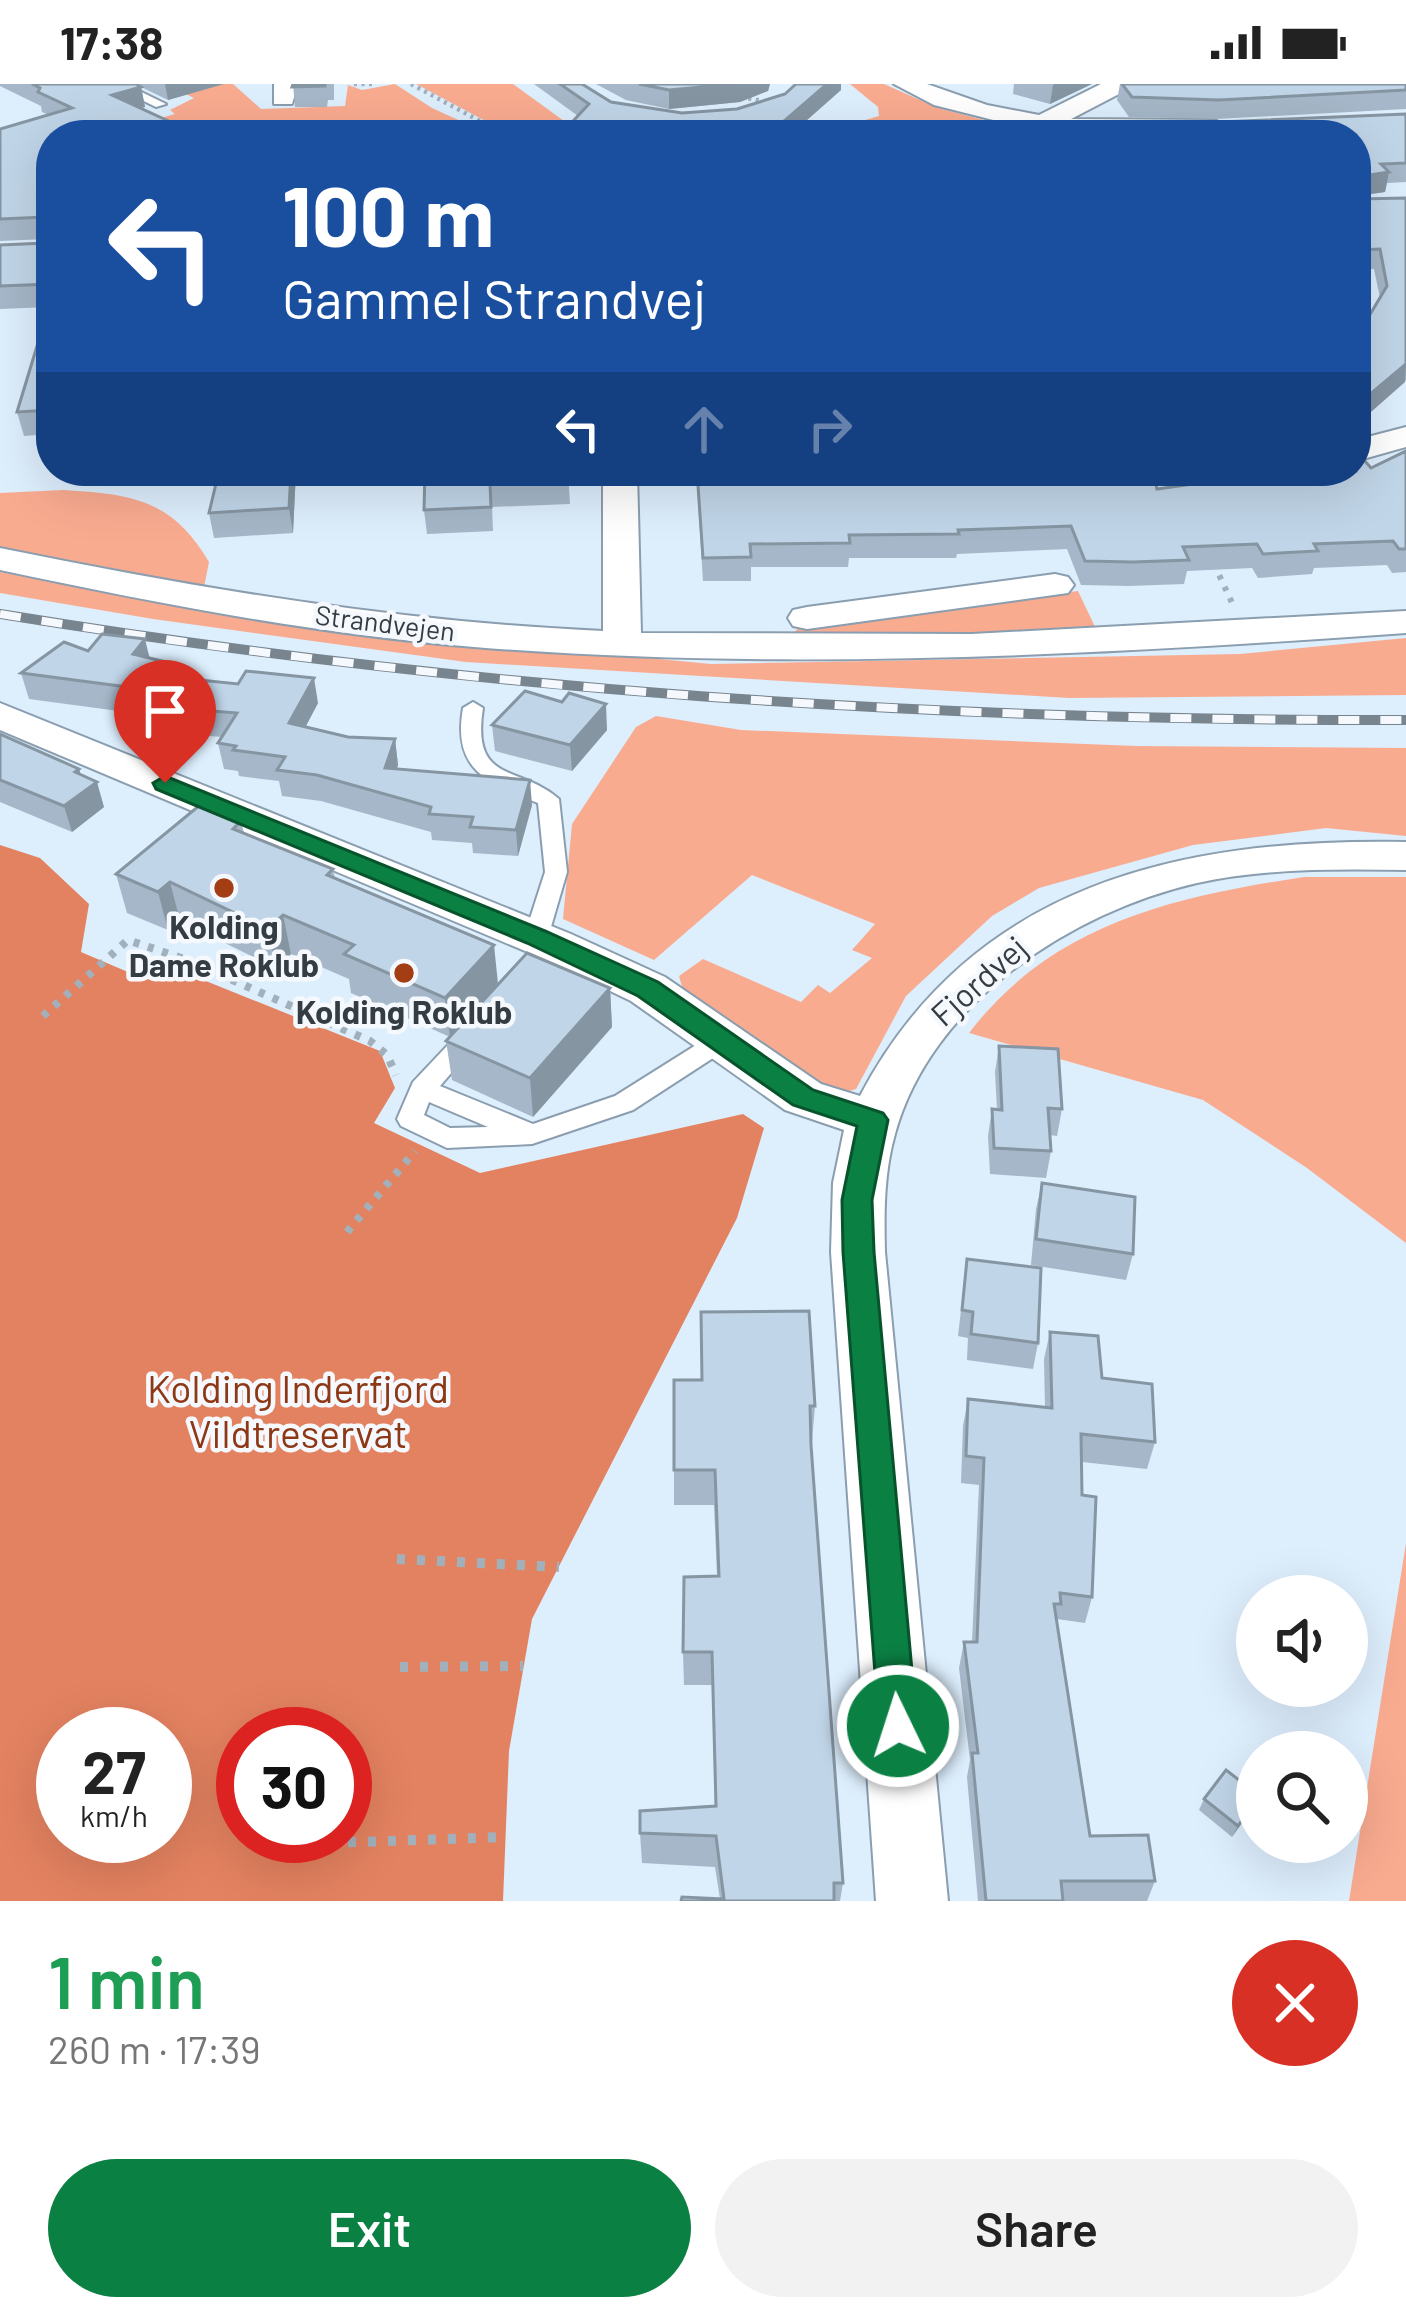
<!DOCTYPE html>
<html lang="en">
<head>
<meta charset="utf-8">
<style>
  :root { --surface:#fff; --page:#f2f2f2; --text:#222; --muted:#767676; --accent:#0b8043 }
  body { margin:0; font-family:Barlow,sans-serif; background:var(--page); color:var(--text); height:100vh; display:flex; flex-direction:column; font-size:45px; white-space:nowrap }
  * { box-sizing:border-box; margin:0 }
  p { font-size:39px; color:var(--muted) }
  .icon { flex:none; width:66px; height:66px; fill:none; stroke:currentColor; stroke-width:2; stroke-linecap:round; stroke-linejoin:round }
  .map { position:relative; height:1817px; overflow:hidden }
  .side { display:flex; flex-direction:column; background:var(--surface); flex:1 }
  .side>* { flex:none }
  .guide { position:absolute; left:36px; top:36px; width:1335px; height:366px; border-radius:48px; box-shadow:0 12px 48px #0002; background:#1a4fa0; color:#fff; overflow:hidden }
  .controls { position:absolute; left:1236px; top:1491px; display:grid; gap:24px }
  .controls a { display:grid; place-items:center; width:132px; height:132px; border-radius:50%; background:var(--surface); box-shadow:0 12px 48px #0002; font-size:60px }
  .speed { position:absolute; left:36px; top:1623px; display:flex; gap:24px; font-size:60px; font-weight:700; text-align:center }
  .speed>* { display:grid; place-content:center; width:156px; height:156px; border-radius:50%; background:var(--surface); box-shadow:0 12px 48px #0002; line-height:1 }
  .speed small { font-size:30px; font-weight:400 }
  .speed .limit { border:18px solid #d22; background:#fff; color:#111 }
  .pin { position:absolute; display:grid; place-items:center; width:102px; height:102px; color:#fff; margin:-123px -51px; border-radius:50% 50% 50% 0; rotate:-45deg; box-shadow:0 0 12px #0007 }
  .pin .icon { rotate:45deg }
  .me { position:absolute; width:132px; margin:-66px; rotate:356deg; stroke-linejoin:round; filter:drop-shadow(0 0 9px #0008) }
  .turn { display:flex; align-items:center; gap:42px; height:252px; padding:0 48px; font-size:54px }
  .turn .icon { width:156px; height:156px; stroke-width:2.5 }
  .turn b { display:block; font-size:84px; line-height:102px }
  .lanes { display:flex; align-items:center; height:114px; padding:0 48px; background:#0003; justify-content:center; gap:60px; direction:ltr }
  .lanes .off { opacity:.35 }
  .round { display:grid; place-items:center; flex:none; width:126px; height:126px; border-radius:63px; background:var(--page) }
  .headline { display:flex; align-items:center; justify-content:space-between; height:204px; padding:0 48px }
  h1 { font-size:72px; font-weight:600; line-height:90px; color:#1e9e55 }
  .button { display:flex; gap:24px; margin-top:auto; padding:24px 48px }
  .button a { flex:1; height:138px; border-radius:72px; background:var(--accent); color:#fff; font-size:48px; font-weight:600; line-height:138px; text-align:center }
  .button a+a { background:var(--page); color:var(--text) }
  .status { display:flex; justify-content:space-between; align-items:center; height:84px; padding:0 60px; background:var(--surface); direction:ltr }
  .status svg { height:33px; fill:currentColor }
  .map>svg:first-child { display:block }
  .green { fill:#f9ab90 }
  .water { fill:#e38260; fill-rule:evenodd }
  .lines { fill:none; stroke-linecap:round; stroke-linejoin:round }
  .lane-casing { stroke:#8a9eaf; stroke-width:4 }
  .street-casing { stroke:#8a9eaf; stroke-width:4 }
  .path-far3 { stroke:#a2b0bc; stroke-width:4.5; stroke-dasharray:3 4.5; stroke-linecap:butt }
  .path-far2 { stroke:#a2b0bc; stroke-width:6; stroke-dasharray:4.5 8; stroke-linecap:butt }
  .path-far1 { stroke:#a2b0bc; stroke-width:8; stroke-dasharray:6 9; stroke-linecap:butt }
  .path { stroke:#a2b0bc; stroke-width:10; stroke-dasharray:8 12; stroke-linecap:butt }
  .lane { fill:#fff; fill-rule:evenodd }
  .street { fill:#fff; fill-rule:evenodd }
  .rail-casing { stroke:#78848e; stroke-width:10 }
  .rail { stroke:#f5f9fd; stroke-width:8; stroke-dasharray:21; stroke-linecap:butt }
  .wall { fill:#a5b7c8 }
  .shaded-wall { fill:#8695a2 }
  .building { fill:#c0d5e8; stroke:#8695a2; stroke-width:3 }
  .route { fill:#0b8043; stroke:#07532c; stroke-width:3 }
  .poi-dot { fill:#a33d13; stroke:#f5f9fd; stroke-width:4.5 }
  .labels { text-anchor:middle; stroke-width:9; stroke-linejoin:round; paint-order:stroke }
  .far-street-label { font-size:27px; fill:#353d44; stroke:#f5f9fd }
  .poi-label { font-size:33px; font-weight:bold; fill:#353d44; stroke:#f5f9fd }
  .street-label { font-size:33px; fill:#353d44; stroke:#f5f9fd }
  .near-park-label { font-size:39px; fill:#8e3715; stroke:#f5f9fd }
</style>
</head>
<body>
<div class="status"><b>17:38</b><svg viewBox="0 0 49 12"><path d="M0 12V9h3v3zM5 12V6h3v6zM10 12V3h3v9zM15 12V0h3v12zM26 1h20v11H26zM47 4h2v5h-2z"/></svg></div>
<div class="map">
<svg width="1406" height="1817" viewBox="0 0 1406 1817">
  <rect width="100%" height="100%" fill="#ddeefd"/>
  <!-- green -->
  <g class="green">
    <polygon points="165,0 233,0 261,25 345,22 348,1 362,6 395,0 432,24 491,51 173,51 146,38 175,30 170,26 194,14"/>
    <polygon points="416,0 513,0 575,45 597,51 512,51"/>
    <polygon points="850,0 884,0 938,24 1029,48 763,51 845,42 879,32 878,23"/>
    <path d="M63,406c68,4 109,9 146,72l-5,25 -204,-40v-54z"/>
    <polygon points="0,488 273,538 711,580 1240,570 1406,554 1406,611 1069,614 466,578 153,535 0,509"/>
    <polygon points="1078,507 1097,547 793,550 799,543"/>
    <polygon points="656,632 741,646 1136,662 1406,664 1406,752 1326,744 1193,761 1039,804 992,832 906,912 856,1005 843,1009 802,990 683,906 679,892 703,875 801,918 818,901 830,909 872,874 852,866 875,840 752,791 654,876 563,835 572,740 636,643"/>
    <path d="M1304,793h102v366l-99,-75 -104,-68 -234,-67c84,-110 205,-136 335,-156z"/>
    <polygon points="1406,1459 1406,1817 1349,1817"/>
  </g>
  <!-- water -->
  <path class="water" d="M0,761l40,13 49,46 -8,48 61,26 44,-5 194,78 15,37 -21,35 106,50 263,-59 21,14 -27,90 -205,401 -23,132 -6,150h-503zM63,1650h102v102h-102zM243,1650h102v102h-102z"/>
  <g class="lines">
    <defs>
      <g id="lane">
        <polygon points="109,0 125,0 166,20 156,23"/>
        <path d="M473,618l10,6c-12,77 36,56 76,91l8,73 -19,65 -12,8 -12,-8 21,-65 -7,-69c-51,-20 -86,-33 -75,-95z"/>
        <path d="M472,942l12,9 -44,51 93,38 82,-28 97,-61 9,-3 12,9 -3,6 -97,63 -101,34 -85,4 -46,-22 -4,-7 16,-37 50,-53zM429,1018l59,25 -38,1 -26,-13z"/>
      </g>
      <g id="street">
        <polygon points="274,0 298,0 292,20 274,20"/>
        <polygon points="894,0 927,0 987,21 1039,31 1101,0 1233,0 1221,7 1119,10 1071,35 1215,36 1228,44 1218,51 1041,48 934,21"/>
        <polygon points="1406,343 1406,363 1356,377 1356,356"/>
        <path d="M603,387h34l4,162 331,1 434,-23v22c-310,22 -622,39 -932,14 -160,-13 -318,-44 -474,-77v-22c200,41 399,74 603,83z"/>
        <polygon points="1055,490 1068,493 1074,501 1068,509 807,545 793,542 788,534 793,526 807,523"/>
        <path d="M0,619l571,231 94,43 156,107 39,12c112,-213 322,-258 546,-254v28c-69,-1 -141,-2 -209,13 -126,29 -266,120 -302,251 -11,38 -11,79 -10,118l63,649h-72l-45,-649 2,-69 11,-53 -59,-20 -154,-109 -94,-45 -537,-226z"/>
      </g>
    </defs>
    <!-- lane casing -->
    <use href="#lane" class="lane-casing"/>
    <!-- street casing -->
    <use href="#street" class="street-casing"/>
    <!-- path-far3 -->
    <g class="path-far3">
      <polyline points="354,0 373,0"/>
      <polyline points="411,0 506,51"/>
      <polyline points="741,13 773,19"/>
    </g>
    <!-- path-far2 -->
    <g class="path-far2">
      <polyline points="1170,387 1179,407"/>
      <polyline points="1171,389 1191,387"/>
      <polyline points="1214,480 1233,521"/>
    </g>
    <!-- path-far1 -->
    <g class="path-far1">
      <polyline points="43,932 128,856 187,876 370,957 387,971 396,991"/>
      <polyline points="347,1148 415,1067"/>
    </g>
    <!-- path -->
    <g class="path">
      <polyline points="397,1475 559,1483"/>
      <polyline points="400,1583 523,1582"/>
      <polyline points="328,1759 506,1753"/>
    </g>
    <!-- lane -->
    <use href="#lane" class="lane"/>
    <!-- street -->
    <use href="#street" class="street"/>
    <defs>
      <path id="rail" d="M0,530c474,77 927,107 1406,106"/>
    </defs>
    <!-- rail casing -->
    <use href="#rail" class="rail-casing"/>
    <!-- rail -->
    <use href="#rail" class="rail"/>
  </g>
  <!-- wall -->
  <g class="wall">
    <polygon points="0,0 224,0 168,16 141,3 145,23 51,51 51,350 24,352 17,328 49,223 0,225 0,161 46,159 47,155 0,157 0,45 49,31 42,28 41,22 0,2"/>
    <polygon points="293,0 334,0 334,16 328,16 327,23 295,23"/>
    <polygon points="534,0 582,0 611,18 682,29 737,25 785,10 796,0 841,0 841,6 790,51 578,32"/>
    <polygon points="596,0 770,0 768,7 740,18 669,25 626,16"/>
    <polygon points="1014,0 1092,0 1050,20 1013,10"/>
    <polygon points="1120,0 1406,0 1406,25 1216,35 1129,33 1117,16"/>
    <polygon points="1406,30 1406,98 1387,99 1385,108 1358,112 1358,115 1406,114 1406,296 1363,335 1356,336 1356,254 1380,214 1374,185 1356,186 1356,51 1150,51 1151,41"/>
    <polygon points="1406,367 1406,488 1392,489 1387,481 1314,484 1312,490 1258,494 1252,484 1187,487 1184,500 1129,502 1081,501 1067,465 957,470 956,474 849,474 848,483 751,483 751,497 703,497 696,387 1039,387 1043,396 1094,394 1091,387 1160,387 1153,389 1157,405 1371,384"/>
    <polygon points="219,387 296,387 293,449 214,454 209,429"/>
    <polygon points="376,387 568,387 570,420 492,423 493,447 427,450 424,426 425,388 377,394"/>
    <polygon points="88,567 149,574 173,593 318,619 305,643 348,653 395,655 398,681 397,685 532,721 518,772 473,769 472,759 432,756 431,748 321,717 282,712 279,697 239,692 238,687 224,685 218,659 222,653 131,646 126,628 29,615 21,589"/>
    <polygon points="562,618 607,646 572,687 495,667 492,641"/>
    <polygon points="0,650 79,685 81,691 104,723 72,748 0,718"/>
    <polygon points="241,737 244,749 333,785 335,795 498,900 610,904 612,943 533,1033 452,996 446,957 450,953 351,909 349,895 291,870 276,884 180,837 168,846 127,829 116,790"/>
    <polygon points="999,962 1062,1025 1057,1052 1050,1051 1051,1067 1046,1094 990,1090 988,1052 992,1025 997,1025 995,988"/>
    <polygon points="1042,1099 1133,1170 1126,1196 1031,1181 1036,1125"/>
    <polygon points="967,1175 1038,1259 1033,1285 967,1276 968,1254 958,1252"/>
    <polygon points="1050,1248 1102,1294 1155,1358 1147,1385 1082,1378 1082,1411 1092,1513 1085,1539 1057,1535 1090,1752 1155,1797 1147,1817 978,1817 967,1693 970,1676 959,1584 964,1558 972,1558 979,1401 961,1399 963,1342 968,1315 1045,1324 1044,1275"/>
    <polygon points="674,1296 815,1322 812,1357 811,1357 843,1799 840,1817 681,1817 720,1815 715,1783 642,1779 640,1749 715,1722 712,1601 684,1601 683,1568 717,1492 714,1421 674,1421"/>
    <polygon points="1204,1715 1257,1715 1232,1753 1199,1726"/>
  </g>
  <!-- shaded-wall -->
  <g class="shaded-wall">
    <polygon points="165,0 224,0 168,16"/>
    <polygon points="734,0 770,0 768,7 740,18 669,25 669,6"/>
    <polygon points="827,0 841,0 841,6 790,51 768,51"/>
    <polygon points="1055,0 1092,0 1050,20 1053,1"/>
    <polygon points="141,3 145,23 117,31 112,11"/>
    <polygon points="1389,88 1385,108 1356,112 1357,93"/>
    <polygon points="1406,280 1405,298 1363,335 1356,336 1356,315"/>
    <polygon points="291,387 296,387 293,449 289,424"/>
    <polygon points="376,387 429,387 429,388 377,394"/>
    <polygon points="145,555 151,580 133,570"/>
    <polygon points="170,579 176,605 161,592"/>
    <polygon points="314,594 318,619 294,665 289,639"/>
    <polygon points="606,620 607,646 572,687 570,661"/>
    <polygon points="395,655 398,681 388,710 385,684"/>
    <polygon points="79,685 85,707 97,698 104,723 72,748 64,722 75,688"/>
    <polygon points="530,696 532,721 518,772 516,746"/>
    <polygon points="170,798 180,837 168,846 158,808"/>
    <polygon points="283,831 291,870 276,884 268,845"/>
    <polygon points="494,861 498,900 450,953 445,914"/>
    <polygon points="610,904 612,943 533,1033 530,994"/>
    <polygon points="1257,1714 1253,1723 1232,1753 1238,1742"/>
  </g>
  <!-- building -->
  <g class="building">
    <polygon points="32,0 136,0 141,3 112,11 199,51 51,51 51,200 0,202 0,161 46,159 50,137 46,133 0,135 0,45 72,24 38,8 40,4"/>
    <polygon points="293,0 325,0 325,2 292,3"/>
    <polygon points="560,0 582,0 611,18 682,29 737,25 785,10 796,0 827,0 768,51 560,51 589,20"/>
    <polygon points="639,0 734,0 669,6"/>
    <polygon points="1122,0 1406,0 1406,6 1219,16 1132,13"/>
    <polygon points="1406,30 1406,79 1381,80 1389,88 1357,93 1358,115 1406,114 1406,280 1368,312 1356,315 1356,254 1387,202 1380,165 1356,166 1356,51 1158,51 1151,41"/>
    <polygon points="51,216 51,326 17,328"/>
    <polygon points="1406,367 1406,465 1399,465 1393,457 1314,460 1318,467 1263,470 1257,460 1183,463 1189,476 1133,478 1085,477 1071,442 958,446 959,450 849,451 850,459 750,460 751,473 703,474 697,387 1039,387 1043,396 1109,393 1106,387 1153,387 1157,405 1287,387 1356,387 1356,378 1364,376 1371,384"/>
    <polygon points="219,387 291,387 289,424 209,429"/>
    <polygon points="425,387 568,387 568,397 490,400 491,423 424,426"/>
    <polygon points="102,550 145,555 133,570 170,579 161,592 238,600 246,587 314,594 289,639 348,653 395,655 385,684 530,696 516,746 470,743 473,733 429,730 431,723 317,691 277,686 285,673 233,666 236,662 218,659 237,629 125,620 135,604 21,589 64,558 88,567"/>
    <polygon points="525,607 562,618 569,609 606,620 570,661 492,641"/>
    <polygon points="0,650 79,685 75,688 97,698 64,722 0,696"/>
    <polygon points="200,721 241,737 233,745 333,785 327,791 494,861 445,914 344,870 354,861 283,831 268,845 170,798 158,808 116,790"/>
    <polygon points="527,869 610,904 530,994 446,957"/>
    <polygon points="999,962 1058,965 1062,1025 1048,1024 1051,1067 994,1064 992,1025 1002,1026"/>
    <polygon points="1042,1099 1135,1113 1133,1170 1036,1155"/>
    <polygon points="967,1175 1041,1184 1038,1259 971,1250 973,1228 962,1226"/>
    <polygon points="809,1227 815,1322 810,1322 811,1361 843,1799 834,1799 834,1817 681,1817 682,1813 724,1815 716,1752 640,1749 640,1727 716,1722 712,1568 683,1568 684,1493 719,1492 715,1386 674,1386 674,1296 702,1296 701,1228"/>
    <polygon points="1050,1248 1098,1252 1102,1294 1152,1300 1155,1358 1081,1350 1082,1411 1096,1413 1092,1513 1060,1509 1061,1520 1054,1520 1090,1752 1148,1751 1155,1797 1061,1797 1063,1817 986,1817 972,1669 978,1669 964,1558 977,1558 984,1374 966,1372 968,1315 1052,1324"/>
    <polygon points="1226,1686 1257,1710 1257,1714 1238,1742 1204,1715"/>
  </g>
  <!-- route -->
  <polygon class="route" points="165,692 545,847 658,898 813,1006 883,1029 888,1036 872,1116 874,1168 917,1642 911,1655 898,1661 884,1655 879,1642 843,1168 842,1116 857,1042 793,1021 638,912 527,859 156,705 153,699"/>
  <!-- markers -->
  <g class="poi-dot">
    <circle cx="224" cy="804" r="12"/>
    <circle cx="404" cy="889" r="12"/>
  </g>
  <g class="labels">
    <!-- far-street labels -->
    <g class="far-street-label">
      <text transform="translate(385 540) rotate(7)" y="9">Strandvejen</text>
    </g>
    <!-- poi labels -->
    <g class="poi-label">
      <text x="224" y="855">Kolding<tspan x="224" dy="38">Dame Roklub</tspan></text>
      <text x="404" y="940">Kolding Roklub</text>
    </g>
    <!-- street labels -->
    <g class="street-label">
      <text transform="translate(979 897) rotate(-42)" y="12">Fjordvej</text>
    </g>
    <!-- near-park labels -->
    <g class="near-park-label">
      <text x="298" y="1319">Kolding Inderfjord<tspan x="298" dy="45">Vildtreservat</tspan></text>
    </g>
  </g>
</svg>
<div class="controls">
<a><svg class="icon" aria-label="sound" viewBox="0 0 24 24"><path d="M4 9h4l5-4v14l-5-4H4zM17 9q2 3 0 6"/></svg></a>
<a><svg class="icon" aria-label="search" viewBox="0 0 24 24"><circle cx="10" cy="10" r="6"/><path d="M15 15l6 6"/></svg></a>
</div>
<div class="speed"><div>27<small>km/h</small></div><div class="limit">30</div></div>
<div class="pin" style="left:165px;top:699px;background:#d93025"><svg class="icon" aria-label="arrive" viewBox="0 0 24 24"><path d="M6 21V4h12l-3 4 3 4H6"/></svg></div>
<svg class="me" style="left:898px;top:1642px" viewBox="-20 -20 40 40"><circle r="17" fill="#0b8043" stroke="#fff" stroke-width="3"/><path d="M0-11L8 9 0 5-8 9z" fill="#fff"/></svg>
<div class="guide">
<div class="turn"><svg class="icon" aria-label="left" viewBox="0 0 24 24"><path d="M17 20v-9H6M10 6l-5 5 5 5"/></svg><div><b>100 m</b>Gammel Strandvej</div></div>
<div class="lanes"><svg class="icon" aria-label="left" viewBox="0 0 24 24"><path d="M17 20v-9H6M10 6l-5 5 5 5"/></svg><svg class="icon off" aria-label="ahead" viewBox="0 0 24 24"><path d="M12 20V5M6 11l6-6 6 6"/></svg><svg class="icon off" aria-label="right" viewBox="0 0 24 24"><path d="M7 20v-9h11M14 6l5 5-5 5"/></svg></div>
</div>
</div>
<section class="side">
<div class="headline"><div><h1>1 min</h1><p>260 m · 17:39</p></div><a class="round" style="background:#d93025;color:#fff"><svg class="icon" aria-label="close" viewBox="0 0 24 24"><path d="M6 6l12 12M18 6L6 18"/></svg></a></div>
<div class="button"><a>Exit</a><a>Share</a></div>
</section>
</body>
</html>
